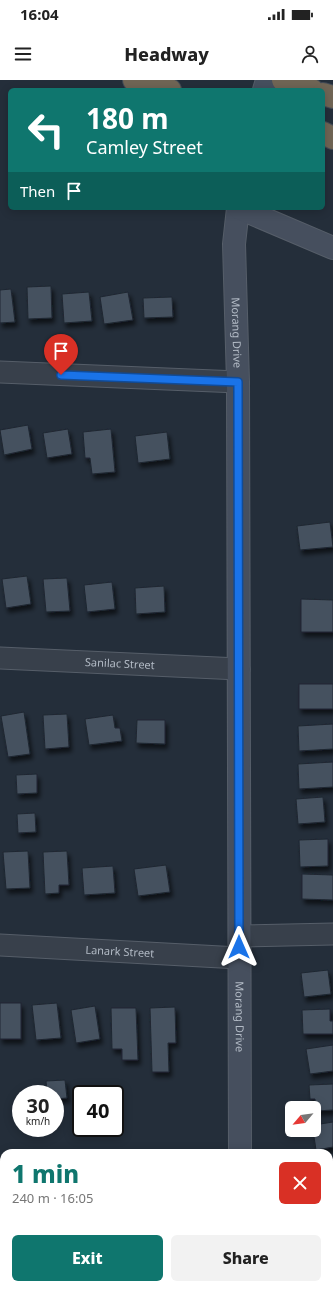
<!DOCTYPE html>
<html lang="en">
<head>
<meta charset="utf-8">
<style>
  :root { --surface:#fff; --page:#f2f2f2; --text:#222; --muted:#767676; --accent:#0f766e }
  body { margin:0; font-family:"Noto Sans",sans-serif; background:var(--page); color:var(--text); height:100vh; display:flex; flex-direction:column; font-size:15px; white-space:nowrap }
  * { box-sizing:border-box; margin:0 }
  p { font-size:13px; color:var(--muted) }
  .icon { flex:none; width:22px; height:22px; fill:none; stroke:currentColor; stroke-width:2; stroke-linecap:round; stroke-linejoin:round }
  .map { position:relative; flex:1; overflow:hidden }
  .panel { position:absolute; left:0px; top:1069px; width:333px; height:140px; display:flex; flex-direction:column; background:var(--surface); border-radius:12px 12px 0 0; box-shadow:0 2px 10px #0003 }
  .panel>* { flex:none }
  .hud { position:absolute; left:8px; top:8px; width:317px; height:122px; border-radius:6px; box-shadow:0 2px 10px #0003; background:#0f766e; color:#fff; overflow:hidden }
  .needle { width:26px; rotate:241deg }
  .buttons { position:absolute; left:285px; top:1021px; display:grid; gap:8px }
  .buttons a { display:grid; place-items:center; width:36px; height:36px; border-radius:6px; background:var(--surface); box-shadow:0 2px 10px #0003; font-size:20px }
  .speed { position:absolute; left:12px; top:1005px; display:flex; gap:8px; font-size:20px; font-weight:700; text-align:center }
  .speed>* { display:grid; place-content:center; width:52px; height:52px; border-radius:50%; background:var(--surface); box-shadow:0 2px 10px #0003; line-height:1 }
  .speed small { font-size:10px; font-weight:400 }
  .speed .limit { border:2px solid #111; border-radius:6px; background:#fff; color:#111 }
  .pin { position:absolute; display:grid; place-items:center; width:34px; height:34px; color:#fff; margin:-41px -17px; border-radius:50% 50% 50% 0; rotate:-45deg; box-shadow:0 0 4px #0007 }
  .pin .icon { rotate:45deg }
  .me { position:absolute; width:44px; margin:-22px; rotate:0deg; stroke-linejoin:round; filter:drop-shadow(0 0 3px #0008) }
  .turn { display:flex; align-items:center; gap:14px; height:84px; padding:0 12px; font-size:18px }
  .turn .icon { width:52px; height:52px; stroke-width:2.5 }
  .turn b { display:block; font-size:28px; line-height:34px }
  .then { display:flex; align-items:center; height:38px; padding:0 12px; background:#0003; gap:8px; font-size:15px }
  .round { display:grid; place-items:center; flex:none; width:42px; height:42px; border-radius:6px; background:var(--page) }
  .head { display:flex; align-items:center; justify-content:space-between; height:68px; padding:0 12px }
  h1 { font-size:24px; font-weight:800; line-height:30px; color:var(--accent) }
  .primary-button { display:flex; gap:8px; margin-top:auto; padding:8px 12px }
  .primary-button a { flex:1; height:46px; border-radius:6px; background:var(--accent); color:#fff; font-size:16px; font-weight:800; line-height:46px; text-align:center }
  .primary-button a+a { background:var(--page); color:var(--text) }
  .status { display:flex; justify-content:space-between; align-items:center; height:28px; padding:0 20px; background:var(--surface); direction:ltr }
  .status svg { height:11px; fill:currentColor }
  header { display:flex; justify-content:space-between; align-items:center; height:52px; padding:0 12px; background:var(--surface); font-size:18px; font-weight:800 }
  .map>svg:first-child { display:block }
  .building { fill:#45515e; stroke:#1f2732; filter:url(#shadow) }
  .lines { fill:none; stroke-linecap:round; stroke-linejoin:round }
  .street-casing { stroke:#565e69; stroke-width:23 }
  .secondary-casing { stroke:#565e69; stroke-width:24 }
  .highway-casing { stroke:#434b56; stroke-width:24 }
  .street { stroke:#38404b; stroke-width:21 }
  .secondary { stroke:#464f5e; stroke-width:22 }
  .highway { stroke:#706555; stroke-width:22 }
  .route-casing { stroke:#114b97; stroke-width:10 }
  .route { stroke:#1a73e8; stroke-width:7 }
  .labels { text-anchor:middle; stroke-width:3; stroke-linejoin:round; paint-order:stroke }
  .street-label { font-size:11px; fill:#b3bbc6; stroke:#1d2530 }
</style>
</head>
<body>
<div class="status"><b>16:04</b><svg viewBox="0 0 49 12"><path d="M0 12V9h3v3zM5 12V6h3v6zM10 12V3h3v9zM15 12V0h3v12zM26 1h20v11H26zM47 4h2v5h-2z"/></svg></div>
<header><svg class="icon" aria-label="menu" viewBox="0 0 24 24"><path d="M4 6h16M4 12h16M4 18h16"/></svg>Headway<svg class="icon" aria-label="person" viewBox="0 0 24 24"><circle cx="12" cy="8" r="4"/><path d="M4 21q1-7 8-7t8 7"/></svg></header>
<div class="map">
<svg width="333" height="1209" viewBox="0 0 333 1209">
  <defs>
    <filter id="shadow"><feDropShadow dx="2.5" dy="4.5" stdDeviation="2" flood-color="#0009"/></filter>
  </defs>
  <rect width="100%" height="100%" fill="#242e3a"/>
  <!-- building -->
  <g class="building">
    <polygon points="51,206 52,238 28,239 27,207"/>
    <polygon points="11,209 15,242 0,243 0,210"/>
    <polygon points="89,212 92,241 64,243 62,214"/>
    <polygon points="128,212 133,240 104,244 100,217"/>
    <polygon points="172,217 173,237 144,238 143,218"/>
    <polygon points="28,345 32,369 4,375 0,350"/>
    <polygon points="68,349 72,374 47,378 43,353"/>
    <polygon points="111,349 115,392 92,394 90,378 85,378 83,352"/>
    <polygon points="167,352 170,379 138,383 135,356"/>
    <polygon points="330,442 333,467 300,470 297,446"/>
    <polygon points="27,496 31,524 6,528 2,499"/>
    <polygon points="67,498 70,531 46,532 43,499"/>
    <polygon points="112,502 115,529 87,532 84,505"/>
    <polygon points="164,506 165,532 136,534 135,508"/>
    <polygon points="301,519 333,520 333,552 301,552"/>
    <rect x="299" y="604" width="34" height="25"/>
    <polygon points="24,632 30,674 8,677 1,636"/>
    <polygon points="67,634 69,667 45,669 43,635"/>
    <polygon points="113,635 115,648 120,648 122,661 89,665 85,639"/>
    <polygon points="137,640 165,640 165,664 136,663"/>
    <polygon points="333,644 333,669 299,671 298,646"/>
    <polygon points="333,682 333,707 299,709 298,684"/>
    <polygon points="37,694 37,713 17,714 16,695"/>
    <polygon points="323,717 325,742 298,744 296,719"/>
    <polygon points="35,733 36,752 18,753 17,734"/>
    <polygon points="328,759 328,786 300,787 299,760"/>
    <polygon points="28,771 30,808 6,809 3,772"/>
    <polygon points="67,771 69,805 59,805 59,813 45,814 43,772"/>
    <polygon points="166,785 170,812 138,816 134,789"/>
    <polygon points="113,786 115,813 84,815 82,788"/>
    <polygon points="302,794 333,795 333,820 302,819"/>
    <polygon points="328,890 331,914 304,917 301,893"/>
    <rect x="0" y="923" width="21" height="36"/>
    <polygon points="57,923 61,958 36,960 32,925"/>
    <polygon points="95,926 100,959 76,963 71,930"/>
    <polygon points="175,927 176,963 168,963 169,992 152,992 150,928"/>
    <polygon points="111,928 136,928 138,980 122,980 122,969 112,969"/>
    <polygon points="330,929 330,941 333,941 333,954 303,954 302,930"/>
    <polygon points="333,965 333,991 310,994 306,969"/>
    <polygon points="65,1000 67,1018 55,1019 55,1014 47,1014 46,1001"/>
    <polygon points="333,1004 333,1030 316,1031 315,1019 310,1019 309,1005"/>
    <polygon points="333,1042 333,1067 316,1070 313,1050 314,1045"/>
    <rect x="329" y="1082" width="4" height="25"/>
    <polygon points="329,1169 333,1169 333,1194 329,1195"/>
    <polygon points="333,1207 333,1209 312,1209 312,1208"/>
  </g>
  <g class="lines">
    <defs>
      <g id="street">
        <polyline points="0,292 238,302"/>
        <path id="s1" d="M0,578l239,11"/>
        <polyline points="240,856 333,854"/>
        <path id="s2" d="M0,865l239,13"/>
        <polyline points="329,1134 333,1134"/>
      </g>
      <g id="secondary">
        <polyline points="264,10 267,0"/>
        <path id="s3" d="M238,128l-4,36 4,138 2,771"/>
        <polyline points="239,128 333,168"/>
        <polyline points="240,1209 240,1205"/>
      </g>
      <g id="highway">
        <polyline points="134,0 170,10"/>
        <polyline points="283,0 312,10"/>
        <polyline points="323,14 333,17"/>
        <polyline points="323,53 333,58"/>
      </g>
    </defs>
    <!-- street casing -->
    <use href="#street" class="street-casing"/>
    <!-- secondary casing -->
    <use href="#secondary" class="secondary-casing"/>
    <!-- highway casing -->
    <use href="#highway" class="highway-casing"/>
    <!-- street -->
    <use href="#street" class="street"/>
    <!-- secondary -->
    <use href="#secondary" class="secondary"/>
    <!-- highway -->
    <use href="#highway" class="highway"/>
  </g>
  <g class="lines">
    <defs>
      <polyline id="route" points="61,295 238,302 239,867"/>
    </defs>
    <!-- route casing -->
    <use href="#route" class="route-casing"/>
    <!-- route -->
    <use href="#route" class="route"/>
  </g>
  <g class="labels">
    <!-- street labels -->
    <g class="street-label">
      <text dy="4" stroke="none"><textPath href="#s3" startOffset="125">Morang Drive</textPath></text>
      <text dy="4" stroke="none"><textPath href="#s1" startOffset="120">Sanilac Street</textPath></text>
      <text dy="4" stroke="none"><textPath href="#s2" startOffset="120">Lanark Street</textPath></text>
      <text dy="4" stroke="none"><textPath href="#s3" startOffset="809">Morang Drive</textPath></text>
    </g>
  </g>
</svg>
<div class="buttons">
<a><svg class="needle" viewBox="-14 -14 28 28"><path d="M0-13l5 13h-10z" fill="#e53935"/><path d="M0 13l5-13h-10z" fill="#767676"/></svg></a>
</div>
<div class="speed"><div>30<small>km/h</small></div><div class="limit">40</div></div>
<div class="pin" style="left:61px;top:295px;background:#d93025"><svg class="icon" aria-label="arrive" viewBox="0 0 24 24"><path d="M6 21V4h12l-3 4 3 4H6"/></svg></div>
<svg class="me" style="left:239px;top:867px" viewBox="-20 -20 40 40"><path d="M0-17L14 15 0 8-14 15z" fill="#1a73e8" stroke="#fff" stroke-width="4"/></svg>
<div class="hud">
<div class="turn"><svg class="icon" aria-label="left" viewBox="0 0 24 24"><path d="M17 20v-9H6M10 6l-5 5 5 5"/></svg><div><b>180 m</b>Camley Street</div></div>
<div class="then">Then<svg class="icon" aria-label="arrive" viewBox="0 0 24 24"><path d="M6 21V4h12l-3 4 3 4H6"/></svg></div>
</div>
<section class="panel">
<div class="head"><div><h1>1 min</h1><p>240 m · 16:05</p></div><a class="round" style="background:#d93025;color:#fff"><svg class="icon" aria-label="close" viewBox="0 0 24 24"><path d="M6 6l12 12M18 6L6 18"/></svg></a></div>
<div class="primary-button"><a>Exit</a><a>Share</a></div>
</section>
</div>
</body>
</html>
